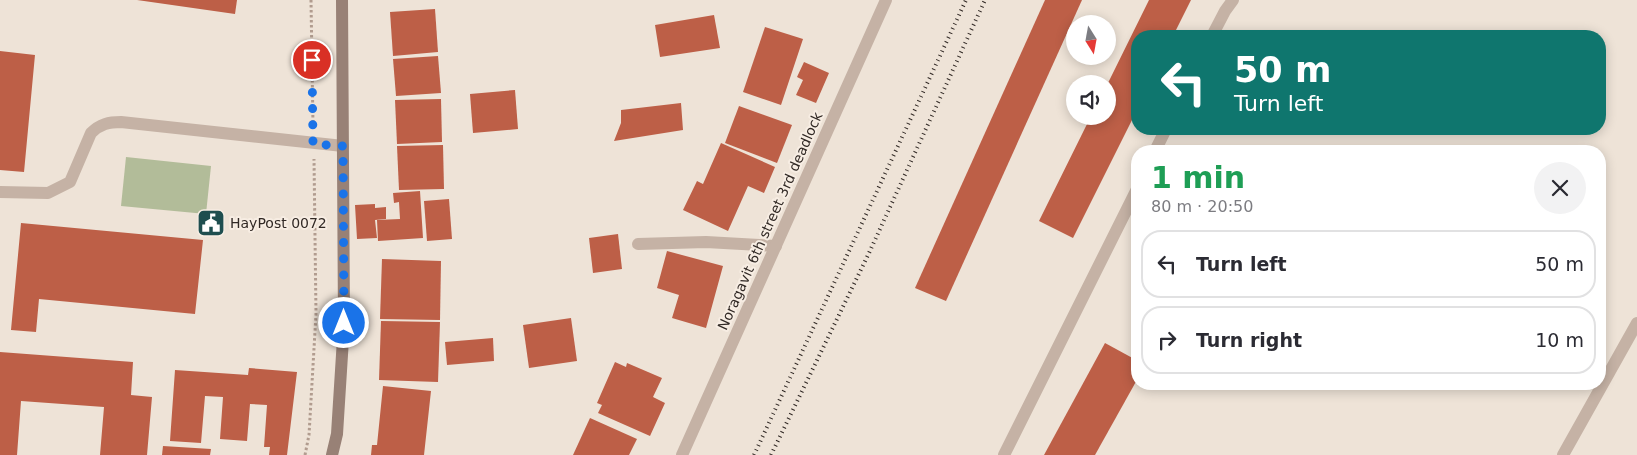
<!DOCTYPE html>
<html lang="en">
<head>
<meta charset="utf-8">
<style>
  :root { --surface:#fff; --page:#f2f2f3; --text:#2b2b33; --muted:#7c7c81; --line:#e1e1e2 }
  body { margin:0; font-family:"DejaVu Sans",sans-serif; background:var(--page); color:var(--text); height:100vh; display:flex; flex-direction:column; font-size:19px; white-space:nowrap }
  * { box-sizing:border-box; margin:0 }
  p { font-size:16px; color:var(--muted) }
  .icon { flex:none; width:28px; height:28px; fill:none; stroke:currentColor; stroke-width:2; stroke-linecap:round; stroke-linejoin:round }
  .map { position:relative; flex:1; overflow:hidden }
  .side { position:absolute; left:1131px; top:145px; width:475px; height:245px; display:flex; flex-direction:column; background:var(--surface); border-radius:20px; box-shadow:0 2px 12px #0003 }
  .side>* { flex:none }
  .top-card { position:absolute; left:1131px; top:30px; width:475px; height:105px; border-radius:20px; box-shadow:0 2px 12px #0003; background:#0f766e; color:#fff; overflow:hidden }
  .needle { width:32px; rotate:169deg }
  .buttons { position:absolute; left:1066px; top:15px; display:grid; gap:10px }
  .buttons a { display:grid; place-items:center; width:50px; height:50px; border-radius:50%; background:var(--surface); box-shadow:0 2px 12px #0003; font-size:25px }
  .pin { position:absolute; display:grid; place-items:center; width:42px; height:42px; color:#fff; margin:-21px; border:2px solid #fff; border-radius:50%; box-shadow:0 1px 5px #0007 }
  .me { position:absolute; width:55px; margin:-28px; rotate:0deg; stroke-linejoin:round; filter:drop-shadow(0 0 4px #0008) }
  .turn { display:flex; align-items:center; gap:18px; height:105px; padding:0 20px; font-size:22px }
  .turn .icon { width:65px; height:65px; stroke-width:2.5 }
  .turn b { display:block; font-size:35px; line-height:42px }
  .round { display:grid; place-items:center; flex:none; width:52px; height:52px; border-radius:26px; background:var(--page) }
  .head { display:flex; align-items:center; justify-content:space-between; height:85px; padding:0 20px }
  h1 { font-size:30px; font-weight:600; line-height:38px; color:#1e9e55 }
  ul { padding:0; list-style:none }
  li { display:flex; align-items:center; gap:15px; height:68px; margin:0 10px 8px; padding:0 10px; border:2px solid var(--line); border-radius:20px }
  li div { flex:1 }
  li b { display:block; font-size:19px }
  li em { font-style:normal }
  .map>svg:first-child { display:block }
  .green { fill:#b2bc99 }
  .building { fill:#bd5f47 }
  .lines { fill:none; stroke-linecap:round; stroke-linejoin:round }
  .path { stroke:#b19c8f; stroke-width:3; stroke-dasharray:2.5 2.5; stroke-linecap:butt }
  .service { stroke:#c5b2a5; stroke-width:12 }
  .minor { stroke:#c5b2a5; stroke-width:12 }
  .secondary { stroke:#988176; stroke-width:12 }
  .rail { stroke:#312925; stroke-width:4; stroke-dasharray:1 4; stroke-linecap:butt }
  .route { stroke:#1a73e8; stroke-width:9; stroke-dasharray:0 16.2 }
  .labels { text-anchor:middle; stroke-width:4; stroke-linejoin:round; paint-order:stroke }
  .street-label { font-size:14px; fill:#312925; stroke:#f7ede3 }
  .poi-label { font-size:14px; fill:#312925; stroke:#f7ede3; text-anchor:start }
</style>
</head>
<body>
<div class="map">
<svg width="1637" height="455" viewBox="0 0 1637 455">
  <rect width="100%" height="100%" fill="#eee3d7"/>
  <!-- green -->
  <polygon class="green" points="126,157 211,166 206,214 121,206"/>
  <!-- building -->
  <g class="building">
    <polygon points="137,0 237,0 235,14"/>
    <polygon points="1045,0 1082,0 946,301 915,288"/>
    <polygon points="1149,0 1191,0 1173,36 1138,36 1138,108 1073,238 1039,221 1091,116 1108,116 1108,83"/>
    <polygon points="435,9 438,52 393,56 390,12"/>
    <polygon points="714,15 720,48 660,57 655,25"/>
    <polygon points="765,27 803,39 781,105 743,92"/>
    <polygon points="0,51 35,55 24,172 0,170"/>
    <polygon points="438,56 441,93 396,96 393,59"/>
    <polygon points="804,62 829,73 816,103 796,95 803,80 797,77"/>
    <polygon points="515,90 518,129 473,133 470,94"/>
    <polygon points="441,99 442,142 397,144 395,100"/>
    <polygon points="681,103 683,130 614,141 621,123 621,110"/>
    <polygon points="739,106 792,125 777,163 725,143"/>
    <polygon points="721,143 775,167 764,193 748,186 728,231 683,210 697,181 703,184"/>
    <polygon points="443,145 444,189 399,190 397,146"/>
    <polygon points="420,191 423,238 378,241 377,220 400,219 399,202 394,203 393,193"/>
    <polygon points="449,199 452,239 427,241 424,201"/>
    <polygon points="375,204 375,208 386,207 386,219 375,220 377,238 357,239 355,205"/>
    <polygon points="21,223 203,240 195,314 39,299 36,332 11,330"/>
    <polygon points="618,234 622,269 593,273 589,238"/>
    <polygon points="667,251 723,266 706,328 672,318 679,295 657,288"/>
    <polygon points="382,259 441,261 440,320 380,319"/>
    <polygon points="571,318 577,361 529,368 523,325"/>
    <polygon points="381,321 440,322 438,382 379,380"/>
    <polygon points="493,338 494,361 447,365 445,342"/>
    <polygon points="1105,343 1138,361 1138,378 1095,455 1044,455"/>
    <polygon points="0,352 133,362 131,395 152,397 147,455 100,455 104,407 21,401 17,455 0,455"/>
    <polygon points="615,362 626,367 627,363 662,378 653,397 665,403 650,436 598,413 602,405 597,403"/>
    <polygon points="249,368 297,372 287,455 269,455 270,447 264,447 267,405 250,404 247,441 220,439 223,397 205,396 201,443 170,441 175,370 248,375"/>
    <polygon points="383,386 431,391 424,455 371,455 372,445 377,445"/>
    <polygon points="590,418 637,439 629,455 573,455"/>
    <polygon points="163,446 211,449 210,455 162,455"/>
  </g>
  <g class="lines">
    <!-- path -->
    <g class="path">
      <polyline points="311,0 313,125"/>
      <polyline points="305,455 309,435 316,314 314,159"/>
    </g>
    <!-- service -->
    <g class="service">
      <polyline points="1212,36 1225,11 1233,0"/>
      <polyline points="1155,151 1166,129"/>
      <path d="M0,192l48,1 22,-11 21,-49c9,-9 18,-11 30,-11l222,24"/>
      <polyline points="638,244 706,242 776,246"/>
      <polyline points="1004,455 1138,187"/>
      <polyline points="1563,455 1637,323"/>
    </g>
    <!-- minor -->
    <polyline class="minor" points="682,455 886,0"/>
    <!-- secondary -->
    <polyline class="secondary" points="332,455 337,434 344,323 342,0"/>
    <!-- rail -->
    <g class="rail">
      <polyline points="754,455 966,0"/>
      <polyline points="771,455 869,253 985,0"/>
    </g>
  </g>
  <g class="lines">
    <!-- route -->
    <polyline class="route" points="312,60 313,144 343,146 344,323"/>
  </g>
  <!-- icons -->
  <defs>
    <symbol id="civic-square" viewBox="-11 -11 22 22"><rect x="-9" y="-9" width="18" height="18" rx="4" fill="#1e4e4f" stroke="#f7ede3"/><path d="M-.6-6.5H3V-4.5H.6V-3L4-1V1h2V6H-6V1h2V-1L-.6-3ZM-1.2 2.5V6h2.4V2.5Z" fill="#fff"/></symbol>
  </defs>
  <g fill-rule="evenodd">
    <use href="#civic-square" x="195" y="207" width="32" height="32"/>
  </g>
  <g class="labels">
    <!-- street labels -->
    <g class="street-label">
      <text transform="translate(770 221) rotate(-66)" y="5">Noragavit 6th street 3rd deadlock</text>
    </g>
    <!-- poi labels -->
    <g class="poi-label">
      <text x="230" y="228">HayPost 0072</text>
    </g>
  </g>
</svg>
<div class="buttons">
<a><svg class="needle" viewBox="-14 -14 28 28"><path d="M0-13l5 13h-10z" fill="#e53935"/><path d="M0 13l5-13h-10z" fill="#7c7c81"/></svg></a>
<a><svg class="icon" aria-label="sound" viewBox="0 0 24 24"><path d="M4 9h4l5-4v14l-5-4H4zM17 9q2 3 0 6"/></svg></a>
</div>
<div class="pin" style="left:312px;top:60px;background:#d93025"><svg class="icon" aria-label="arrive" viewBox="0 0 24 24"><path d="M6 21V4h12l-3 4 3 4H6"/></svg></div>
<svg class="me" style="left:344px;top:323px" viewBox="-20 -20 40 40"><circle r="17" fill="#1a73e8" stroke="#fff" stroke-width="3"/><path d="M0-11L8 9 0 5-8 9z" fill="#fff"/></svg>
<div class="top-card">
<div class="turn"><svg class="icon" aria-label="left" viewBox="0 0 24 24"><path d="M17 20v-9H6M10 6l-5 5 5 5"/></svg><div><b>50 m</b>Turn left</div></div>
</div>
<section class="side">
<div class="head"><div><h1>1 min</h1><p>80 m · 20:50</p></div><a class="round"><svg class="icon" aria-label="close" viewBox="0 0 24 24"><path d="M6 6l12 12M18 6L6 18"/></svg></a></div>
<ul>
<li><svg class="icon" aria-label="left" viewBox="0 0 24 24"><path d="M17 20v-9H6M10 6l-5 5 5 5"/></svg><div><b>Turn left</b></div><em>50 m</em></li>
<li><svg class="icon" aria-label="right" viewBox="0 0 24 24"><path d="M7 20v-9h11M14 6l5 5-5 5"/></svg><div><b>Turn right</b></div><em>10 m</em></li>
</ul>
</section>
</div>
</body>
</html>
